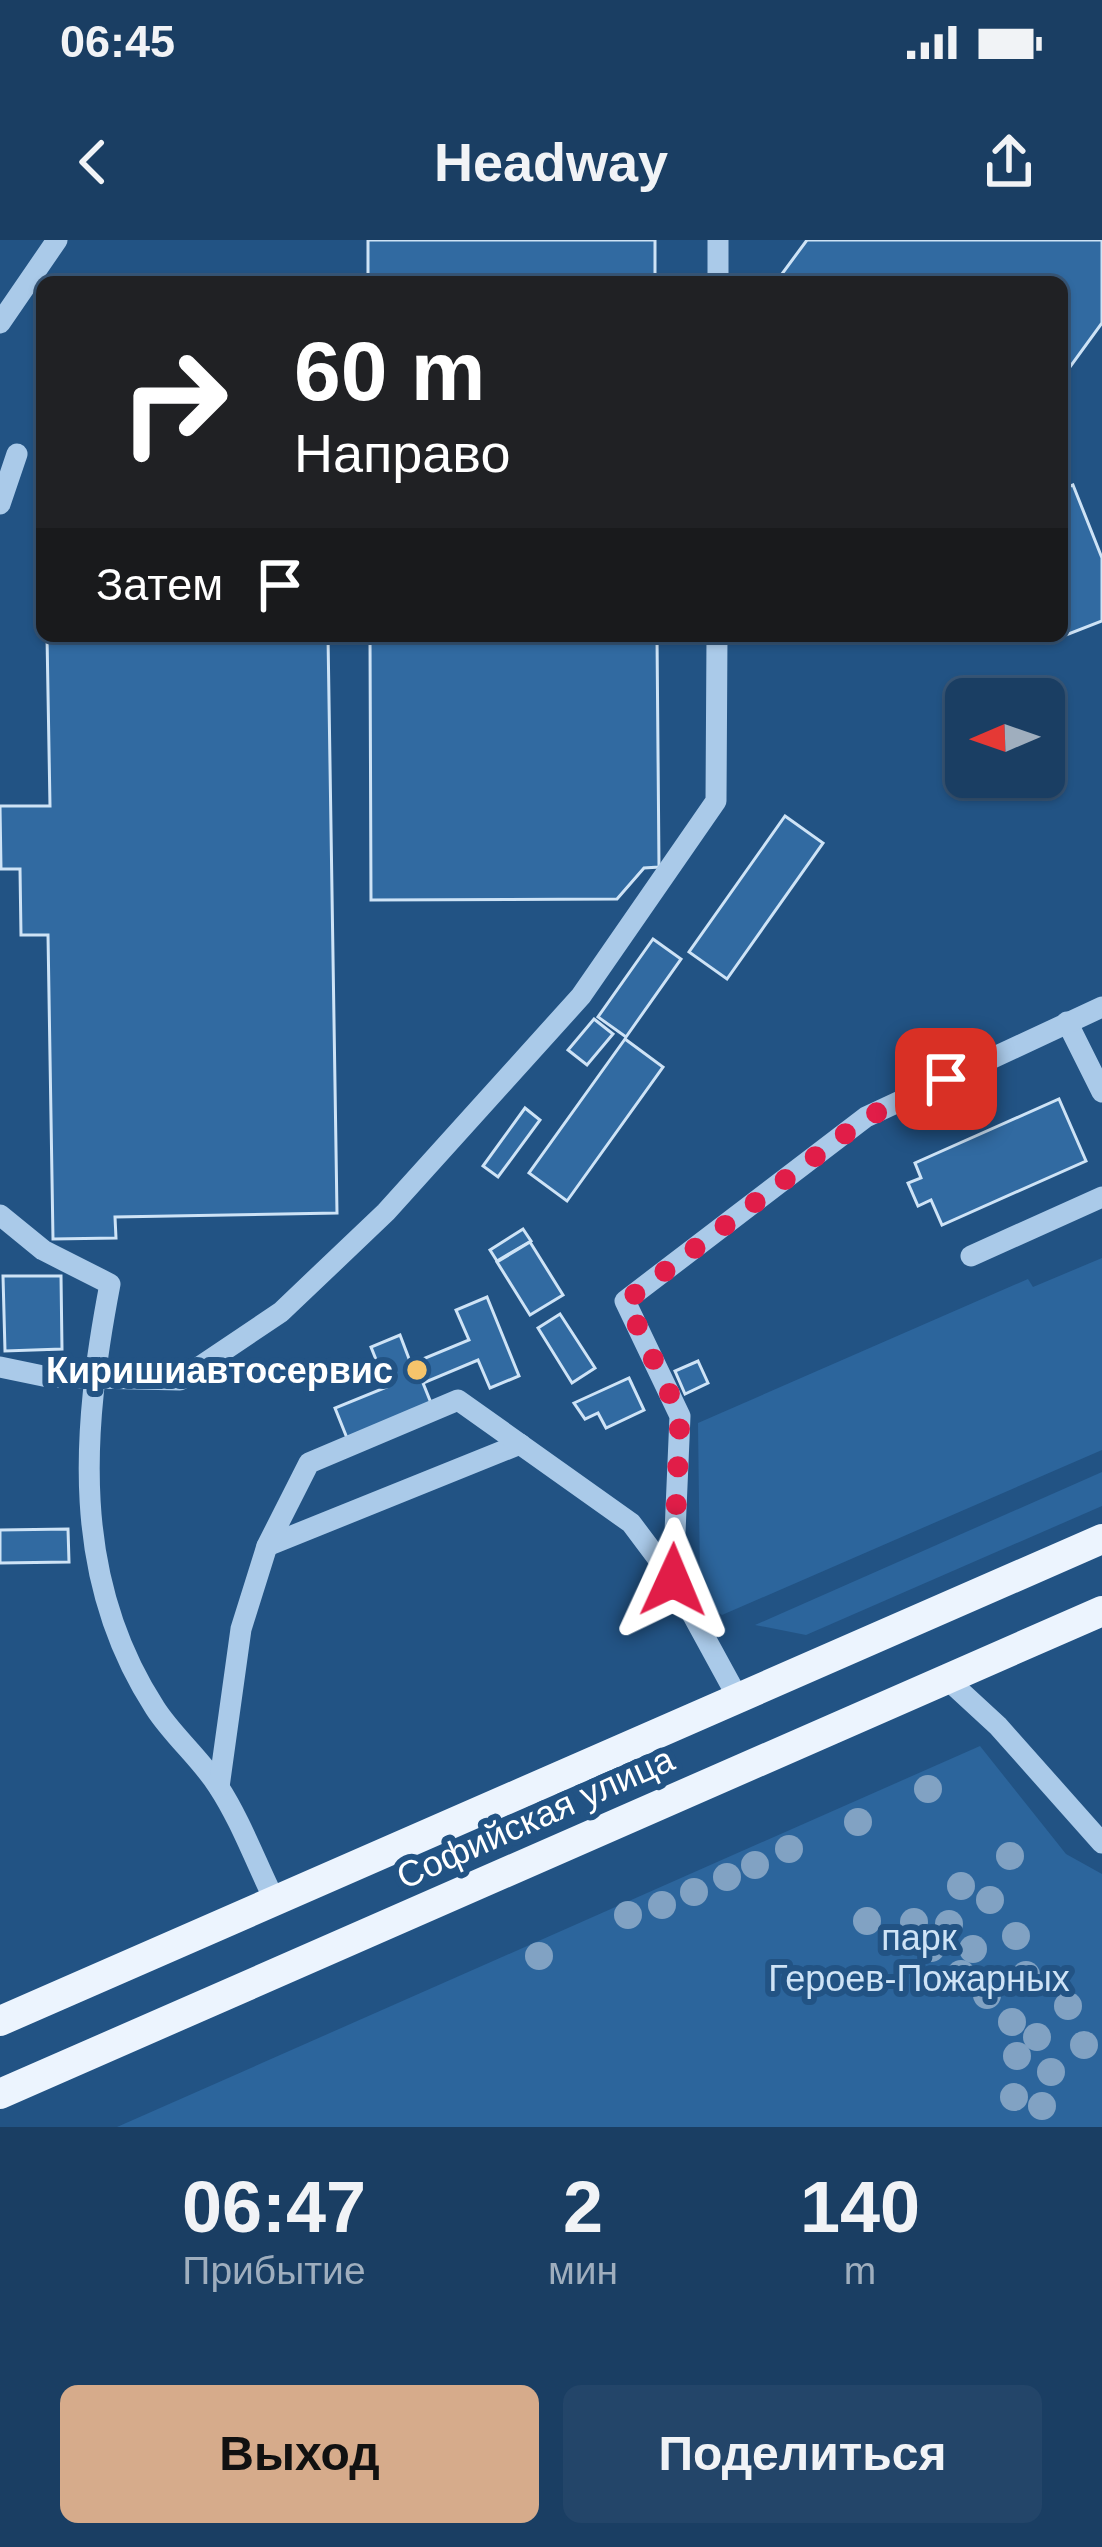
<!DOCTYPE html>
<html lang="ru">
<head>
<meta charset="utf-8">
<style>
  :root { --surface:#1a3e63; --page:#234569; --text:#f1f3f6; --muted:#9faebe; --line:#385778; --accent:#d6ab8b }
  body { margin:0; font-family:Arial,sans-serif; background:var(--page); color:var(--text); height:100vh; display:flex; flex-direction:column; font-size:45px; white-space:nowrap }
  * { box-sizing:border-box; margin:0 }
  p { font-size:39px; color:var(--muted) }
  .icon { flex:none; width:66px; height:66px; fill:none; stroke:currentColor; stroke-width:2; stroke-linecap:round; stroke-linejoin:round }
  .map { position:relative; height:1887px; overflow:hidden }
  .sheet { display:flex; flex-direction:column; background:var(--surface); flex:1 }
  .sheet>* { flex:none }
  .guide { position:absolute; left:36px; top:36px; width:1032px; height:366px; border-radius:18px; box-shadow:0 3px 9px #0004,0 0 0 3px var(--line); background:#202124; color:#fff; overflow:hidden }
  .needle { width:78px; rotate:268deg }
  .buttons { position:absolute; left:945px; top:438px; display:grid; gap:24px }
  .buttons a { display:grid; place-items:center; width:120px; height:120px; border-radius:18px; background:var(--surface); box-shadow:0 3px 9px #0004,0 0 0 3px var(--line); font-size:60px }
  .pin { position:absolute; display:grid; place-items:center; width:102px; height:102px; color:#fff; margin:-51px; border-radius:24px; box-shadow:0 6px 18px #0006 }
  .me { position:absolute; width:132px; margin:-66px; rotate:1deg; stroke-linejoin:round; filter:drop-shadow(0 0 9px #0008) }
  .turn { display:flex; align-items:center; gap:42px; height:252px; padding:0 60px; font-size:54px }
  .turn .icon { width:156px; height:156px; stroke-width:2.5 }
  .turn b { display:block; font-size:84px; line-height:102px }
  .then { display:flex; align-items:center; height:114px; padding:0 60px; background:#0003; gap:24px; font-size:45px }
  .eta { display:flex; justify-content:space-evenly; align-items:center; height:204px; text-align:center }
  .eta b { font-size:72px; font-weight:700; line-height:84px }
  .button { display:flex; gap:24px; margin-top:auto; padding:24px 60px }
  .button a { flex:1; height:138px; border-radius:18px; background:var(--accent); color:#111; font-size:48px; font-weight:700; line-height:138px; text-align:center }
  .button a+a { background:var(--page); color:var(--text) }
  .status { display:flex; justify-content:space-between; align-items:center; height:84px; padding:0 60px; background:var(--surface); direction:ltr }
  .status svg { height:33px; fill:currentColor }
  header { display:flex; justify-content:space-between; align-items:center; height:156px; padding:0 60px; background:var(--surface); font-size:54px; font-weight:700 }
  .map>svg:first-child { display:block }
  .green { fill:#2c659c }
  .building { fill:#316aa1; stroke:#cee3f6; stroke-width:3 }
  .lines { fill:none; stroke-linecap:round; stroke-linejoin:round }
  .minor { stroke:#aacae9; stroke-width:21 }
  .major { stroke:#ecf4fe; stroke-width:30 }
  .tree { fill:#81a2c3 }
  .route { stroke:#e11d48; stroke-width:21; stroke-dasharray:0 37.8 }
  .poi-dot { fill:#f5c46b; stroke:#225384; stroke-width:4.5 }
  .labels { text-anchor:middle; stroke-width:12; stroke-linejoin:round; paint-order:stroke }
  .poi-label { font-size:36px; font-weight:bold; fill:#fff; stroke:#225384; text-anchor:end }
  .street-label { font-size:36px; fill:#fff; stroke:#225384 }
  .park-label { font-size:36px; fill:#cee3f6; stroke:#225384 }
</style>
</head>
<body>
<div class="status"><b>06:45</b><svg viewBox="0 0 49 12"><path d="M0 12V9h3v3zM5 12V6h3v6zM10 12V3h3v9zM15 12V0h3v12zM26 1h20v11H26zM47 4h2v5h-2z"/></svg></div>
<header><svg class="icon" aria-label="back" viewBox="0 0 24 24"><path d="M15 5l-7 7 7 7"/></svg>Headway<svg class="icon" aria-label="share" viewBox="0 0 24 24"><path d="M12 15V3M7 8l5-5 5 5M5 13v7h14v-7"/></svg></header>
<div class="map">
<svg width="1102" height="1887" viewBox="0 0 1102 1887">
  <rect width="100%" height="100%" fill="#225384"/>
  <!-- green -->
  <g class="green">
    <polygon points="1102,1018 1102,1210 722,1375 706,1364 700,1343 698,1183 1028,1039 1033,1047"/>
    <polygon points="1102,1232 1102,1266 806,1395 755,1385"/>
    <polygon points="980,1506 1066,1614 1102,1634 1102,1887 117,1887"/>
  </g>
  <!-- building -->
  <g class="building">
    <rect x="368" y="0" width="287" height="42"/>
    <polygon points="807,0 1102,0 1102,83 1062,138 1062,42 776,42"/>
    <polygon points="1073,245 1102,318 1102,381 1048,402 1046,396 1062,396 1062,249"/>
    <polygon points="47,396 328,396 337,973 115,977 116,998 53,999 48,695 21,695 20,629 1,629 0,566 50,566"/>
    <polygon points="370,396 657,396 659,627 644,628 617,659 371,660"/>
    <polygon points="785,576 823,603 727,739 689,712"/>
    <polygon points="653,699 681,719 626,797 598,777"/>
    <polygon points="594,779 613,794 587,825 568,810"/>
    <polygon points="625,799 663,827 567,961 529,933"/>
    <polygon points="1059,859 1086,921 942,985 931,960 918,966 908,943 921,938 915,923"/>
    <polygon points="525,868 540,880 498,937 483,926"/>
    <polygon points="523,989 531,1001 497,1021 490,1010"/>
    <polygon points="530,1002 563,1055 530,1075 497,1022"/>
    <polygon points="3,1036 61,1036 62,1109 5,1111"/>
    <polygon points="487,1057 519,1136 490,1148 478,1120 423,1143 431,1163 347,1198 335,1168 387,1147 371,1107 400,1095 411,1124 469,1100 456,1070"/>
    <polygon points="560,1074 595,1128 572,1143 538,1088"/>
    <polygon points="698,1121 708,1143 685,1154 675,1131"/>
    <polygon points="629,1138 644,1170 606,1188 598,1173 585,1179 574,1163"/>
    <polygon points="68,1289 69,1322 0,1323 0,1290"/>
  </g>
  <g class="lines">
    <!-- minor -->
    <g class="minor">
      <polyline points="718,42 718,0"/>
      <polyline points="0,83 57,0"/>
      <polyline points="0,264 17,214"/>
      <polyline points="1067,782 1102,852"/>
      <path d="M0,975l43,35 67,34c-28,146 -40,293 45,424 18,28 45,50 63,78 23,35 38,77 57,115"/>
      <polyline points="971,1016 1102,957"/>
      <polyline points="0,1127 48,1137 180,1140 281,1072 386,972 581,756 716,561 717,396"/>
      <polyline points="267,1306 520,1204"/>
      <polyline points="673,1339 680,1176 625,1061 866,877 1102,767"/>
      <polyline points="947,1439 998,1486 1102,1603"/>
      <polyline points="219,1547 241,1389 267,1306 309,1223 458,1160 631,1283 673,1339 738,1458"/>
    </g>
    <!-- major -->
    <g class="major">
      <polyline points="0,1781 1102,1299"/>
      <polyline points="0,1854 1102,1371"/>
    </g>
  </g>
  <!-- trees -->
  <g class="tree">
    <circle cx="928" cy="1549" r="14"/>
    <circle cx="858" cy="1582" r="14"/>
    <circle cx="789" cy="1609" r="14"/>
    <circle cx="1010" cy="1616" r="14"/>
    <circle cx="755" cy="1625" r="14"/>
    <circle cx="727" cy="1637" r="14"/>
    <circle cx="961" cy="1646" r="14"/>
    <circle cx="694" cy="1652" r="14"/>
    <circle cx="990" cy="1660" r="14"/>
    <circle cx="662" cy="1665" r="14"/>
    <circle cx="628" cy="1675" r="14"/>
    <circle cx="867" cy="1681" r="14"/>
    <circle cx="914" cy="1682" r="14"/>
    <circle cx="949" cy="1684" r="14"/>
    <circle cx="1016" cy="1696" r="14"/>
    <circle cx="931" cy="1708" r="14"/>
    <circle cx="973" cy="1709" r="14"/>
    <circle cx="539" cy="1716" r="14"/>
    <circle cx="961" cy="1734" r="14"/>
    <circle cx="1026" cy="1735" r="14"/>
    <circle cx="987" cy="1755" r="14"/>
    <circle cx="1068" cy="1766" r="14"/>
    <circle cx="1012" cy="1782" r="14"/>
    <circle cx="1037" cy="1797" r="14"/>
    <circle cx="1084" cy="1805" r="14"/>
    <circle cx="1017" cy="1816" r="14"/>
    <circle cx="1051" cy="1832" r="14"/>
    <circle cx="1014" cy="1857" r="14"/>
    <circle cx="1042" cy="1866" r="14"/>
  </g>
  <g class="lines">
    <!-- route -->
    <polyline class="route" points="673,1340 680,1176 626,1061 866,878 946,839"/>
  </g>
  <!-- markers -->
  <circle class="poi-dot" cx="417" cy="1130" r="12"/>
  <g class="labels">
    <!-- poi labels -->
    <g class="poi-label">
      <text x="393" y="1143">Киришиавтосервис</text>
    </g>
    <!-- street labels -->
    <g class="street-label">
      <text transform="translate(535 1577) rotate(-24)" y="13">Софийская улица</text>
    </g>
    <!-- park labels -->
    <g class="park-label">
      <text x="919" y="1710">парк<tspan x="919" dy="41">Героев-Пожарных</tspan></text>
    </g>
  </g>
</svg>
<div class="buttons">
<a><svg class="needle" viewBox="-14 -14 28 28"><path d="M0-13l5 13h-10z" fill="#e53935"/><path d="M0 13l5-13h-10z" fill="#9faebe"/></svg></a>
</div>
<div class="pin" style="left:946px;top:839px;background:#d93025"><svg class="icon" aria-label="arrive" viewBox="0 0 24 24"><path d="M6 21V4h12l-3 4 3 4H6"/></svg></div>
<svg class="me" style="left:673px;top:1340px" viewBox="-20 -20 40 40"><path d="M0-17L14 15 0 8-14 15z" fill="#e11d48" stroke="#fff" stroke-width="4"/></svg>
<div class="guide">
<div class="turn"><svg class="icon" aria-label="right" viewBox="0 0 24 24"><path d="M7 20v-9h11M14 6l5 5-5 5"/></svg><div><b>60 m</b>Направо</div></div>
<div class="then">Затем<svg class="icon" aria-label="arrive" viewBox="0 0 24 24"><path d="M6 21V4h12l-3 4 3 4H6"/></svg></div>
</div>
</div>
<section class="sheet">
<div class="eta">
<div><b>06:47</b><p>Прибытие</p></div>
<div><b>2</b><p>мин</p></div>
<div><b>140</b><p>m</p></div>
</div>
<div class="button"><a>Выход</a><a>Поделиться</a></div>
</section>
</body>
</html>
